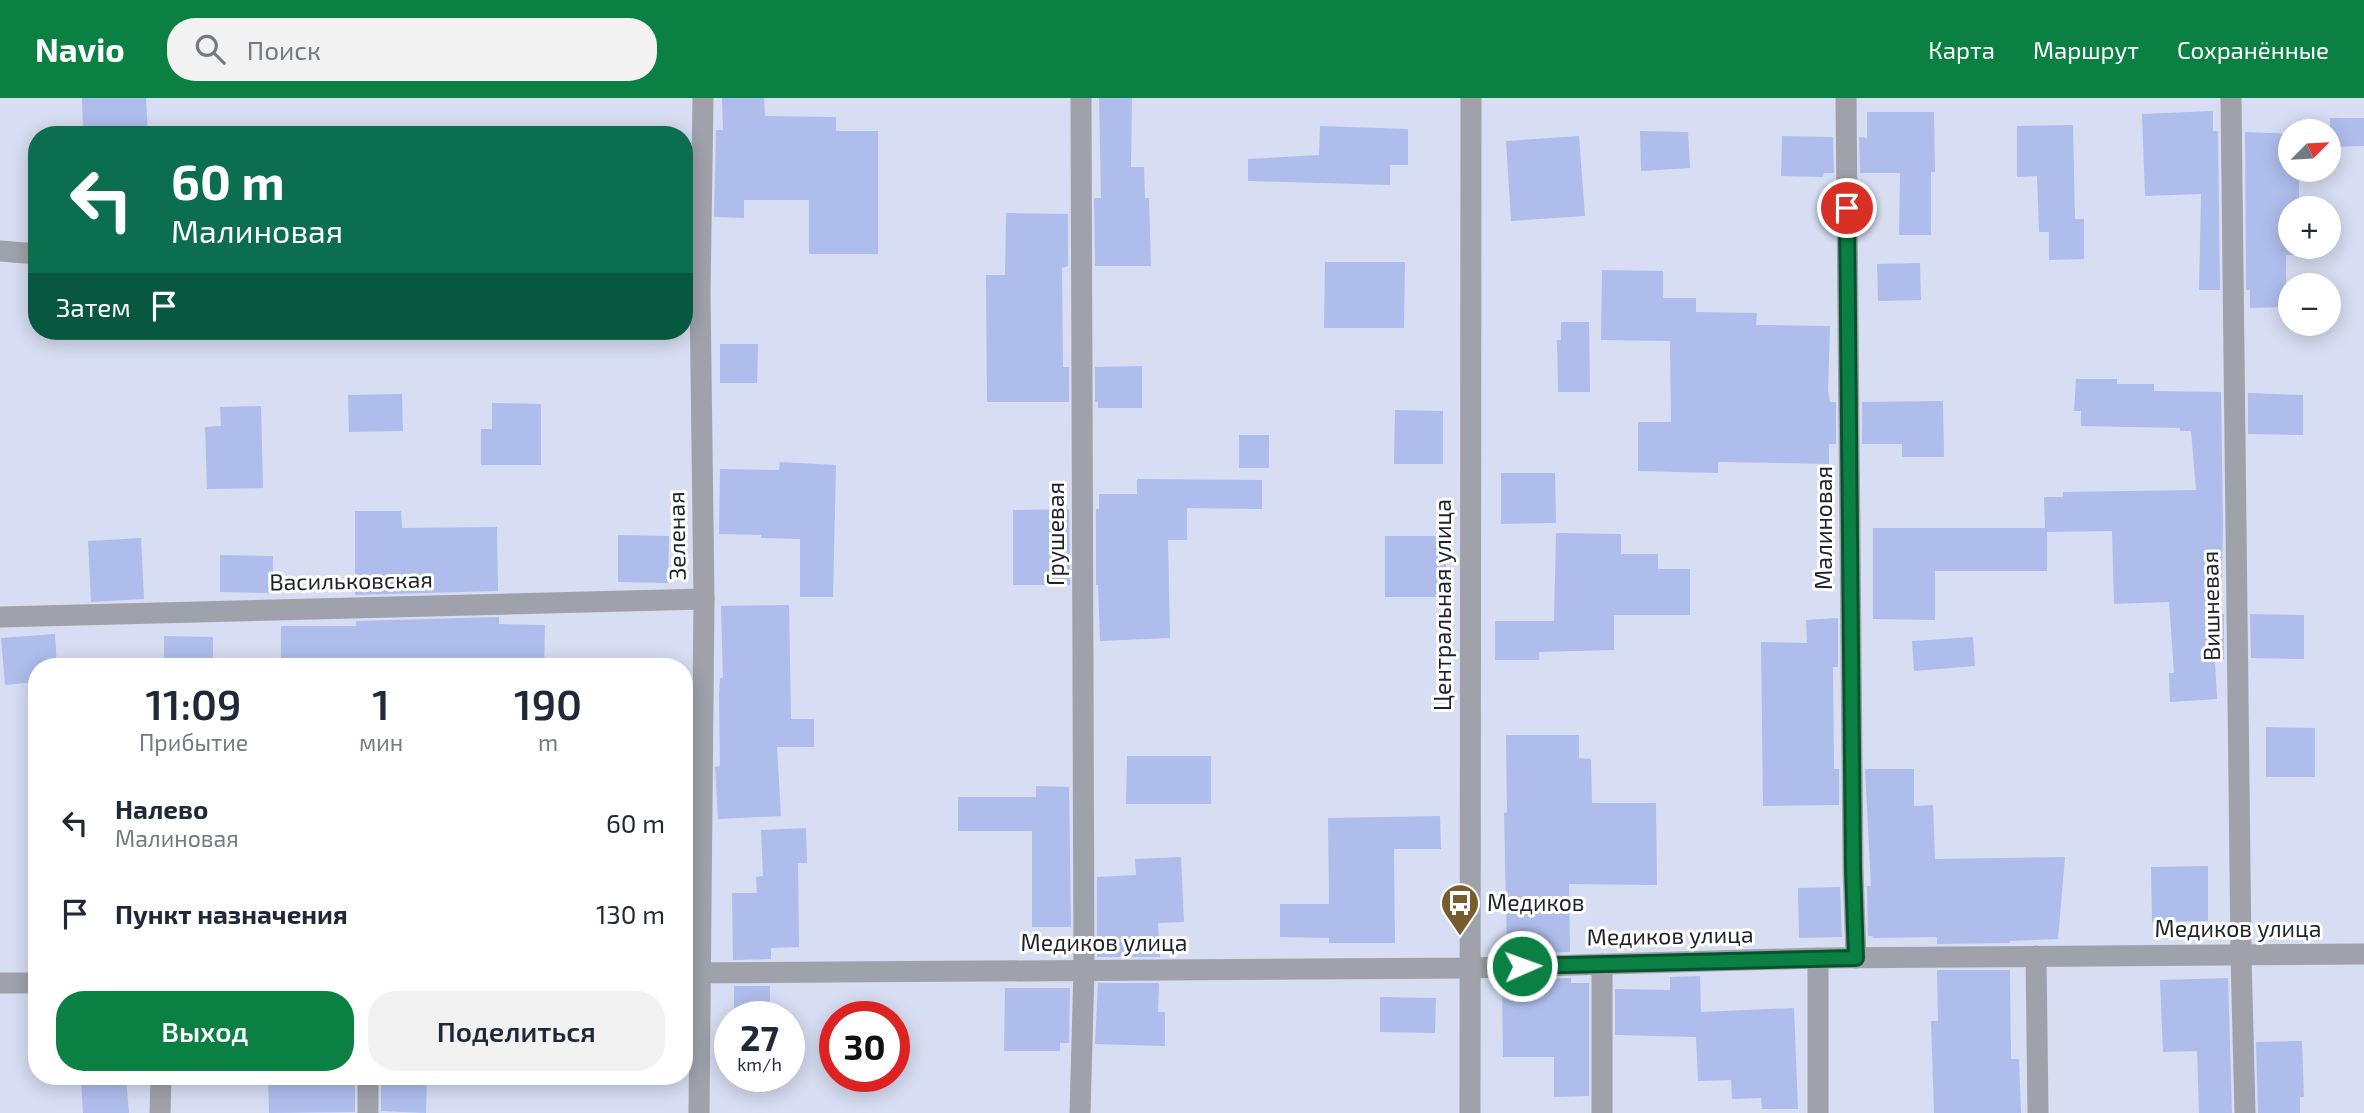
<!DOCTYPE html>
<html lang="ru">
<head>
<meta charset="utf-8">
<style>
  :root { --surface:#fff; --page:#f2f2f3; --text:#1f2937; --muted:#747a83; --accent:#0b8043 }
  body { margin:0; font-family:"Exo 2",sans-serif; background:var(--page); color:var(--text); height:100vh; display:flex; flex-direction:column; font-size:26px; white-space:nowrap }
  * { box-sizing:border-box; margin:0 }
  p { font-size:23px; color:var(--muted) }
  .icon { flex:none; width:38px; height:38px; fill:none; stroke:currentColor; stroke-width:2; stroke-linecap:round; stroke-linejoin:round }
  .map { position:relative; flex:1; overflow:hidden }
  .details { position:absolute; left:28px; top:560px; width:665px; height:427px; display:flex; flex-direction:column; background:var(--surface); border-radius:28px; box-shadow:0 4px 18px #0003 }
  .details>* { flex:none }
  .hud { position:absolute; left:28px; top:28px; width:665px; height:214px; border-radius:28px; box-shadow:0 4px 18px #0003; background:#0b6e4f; color:#fff; overflow:hidden }
  .needle { width:46px; rotate:66deg }
  .controls { position:absolute; left:2278px; top:21px; display:grid; gap:14px }
  .controls a { display:grid; place-items:center; width:63px; height:63px; border-radius:50%; background:var(--surface); box-shadow:0 4px 18px #0003; font-size:35px }
  .speed { position:absolute; left:714px; top:903px; display:flex; gap:14px; font-size:35px; font-weight:700; text-align:center }
  .speed>* { display:grid; place-content:center; width:91px; height:91px; border-radius:50%; background:var(--surface); box-shadow:0 4px 18px #0003; line-height:1 }
  .speed small { font-size:18px; font-weight:400 }
  .speed .limit { border:10px solid #d22; background:#fff; color:#111 }
  .pin { position:absolute; display:grid; place-items:center; width:60px; height:60px; color:#fff; margin:-30px; border:4px solid #fff; border-radius:50%; box-shadow:0 2px 7px #0007 }
  .me { position:absolute; width:77px; margin:-38px; rotate:88deg; stroke-linejoin:round; filter:drop-shadow(0 0 5px #0008) }
  .turn { display:flex; align-items:center; gap:24px; height:147px; padding:0 28px; font-size:32px }
  .turn .icon { width:91px; height:91px; stroke-width:2.5 }
  .turn b { display:block; font-size:49px; line-height:60px }
  .then { display:flex; align-items:center; height:66px; padding:0 28px; background:#0003; gap:14px; font-size:26px }
  .eta { display:flex; justify-content:space-evenly; align-items:center; height:119px; text-align:center }
  .eta b { font-size:42px; font-weight:600; line-height:49px }
  .action { display:flex; gap:14px; margin-top:auto; padding:14px 28px }
  .action a { flex:1; height:80px; border-radius:28px; background:var(--accent); color:#fff; font-size:28px; font-weight:600; line-height:80px; text-align:center }
  .action a+a { background:var(--page); color:var(--text) }
  ul { padding:0; list-style:none }
  li { display:flex; align-items:center; gap:21px; height:91px; padding:0 28px }
  li div { flex:1 }
  li b { display:block; font-size:26px }
  li em { font-style:normal }
  header { display:flex; align-items:center; gap:42px; box-sizing:border-box; height:98px; padding:0 35px; background:var(--accent); color:#fff }
  header strong { font-size:33px }
  nav { display:flex; gap:38px; margin-inline-start:auto; font-size:24px }
  .search { width:490px; height:63px; background:var(--page); display:flex; align-items:center; gap:18px; box-sizing:border-box; padding:0 24px; border-radius:28px; color:var(--muted); font-size:26px }
  .map>svg:first-child { display:block }
  .building { fill:#aebdec }
  .lines { fill:none; stroke-linecap:round; stroke-linejoin:round }
  .minor { stroke:#9fa2aa; stroke-width:21 }
  .route-casing { stroke:#07532c; stroke-width:18 }
  .route { stroke:#0b8043; stroke-width:12 }
  .labels { text-anchor:middle; stroke-width:6; stroke-linejoin:round; paint-order:stroke }
  .street-label { font-size:23px; fill:#1f2229; stroke:#fff }
  .poi-label { font-size:23px; fill:#1f2229; stroke:#fff; text-anchor:start }
</style>
</head>
<body>
<header>
<strong>Navio</strong>
<div class="search"><svg class="icon" aria-label="search" viewBox="0 0 24 24"><circle cx="10" cy="10" r="6"/><path d="M15 15l6 6"/></svg>Поиск</div>
<nav><a>Карта</a><a>Маршрут</a><a>Сохранённые</a></nav>
</header>
<div class="map">
<svg width="2364" height="1015" viewBox="0 0 2364 1015">
  <rect width="100%" height="100%" fill="#d7ddf2"/>
  <!-- building -->
  <g class="building">
    <polygon points="82,0 146,0 148,37 108,37 108,29 83,30"/>
    <polygon points="722,0 764,0 765,18 836,19 836,33 878,33 878,156 809,156 809,102 744,102 744,120 714,119 716,32 723,32"/>
    <polygon points="1099,0 1132,0 1131,69 1144,69 1145,100 1149,100 1151,168 1095,168 1094,100 1101,100"/>
    <polygon points="2213,13 2213,33 2218,33 2220,192 2199,192 2201,96 2145,98 2142,16"/>
    <polygon points="1867,14 1934,14 1935,74 1931,74 1931,137 1899,137 1900,75 1860,75 1859,39 1867,40"/>
    <polygon points="2330,20 2364,20 2364,48 2330,49"/>
    <polygon points="2073,27 2075,121 2084,121 2084,161 2049,162 2049,134 2039,134 2037,78 2017,79 2017,28"/>
    <polygon points="1320,28 1408,31 1408,67 1390,67 1390,87 1248,83 1248,61 1319,57"/>
    <polygon points="1640,33 1688,34 1690,70 1641,73"/>
    <polygon points="2245,34 2291,36 2291,72 2299,72 2299,110 2291,110 2291,149 2298,149 2298,157 2286,157 2286,209 2250,210 2250,192 2246,192"/>
    <polygon points="1579,38 1585,118 1511,123 1506,43"/>
    <polygon points="1782,38 1833,39 1834,75 1824,75 1823,79 1781,78"/>
    <polygon points="1006,115 1068,116 1068,168 1062,170 1063,269 1069,269 1069,304 987,304 986,177 1005,177"/>
    <polygon points="1325,164 1405,164 1404,230 1324,230"/>
    <polygon points="1920,165 1921,202 1878,203 1877,166"/>
    <polygon points="1602,172 1663,173 1663,200 1696,200 1696,214 1757,215 1756,227 1830,228 1828,293 1830,304 1836,304 1836,346 1829,346 1829,366 1718,364 1718,375 1638,373 1638,324 1671,324 1670,243 1601,242"/>
    <polygon points="1561,224 1589,224 1590,294 1558,294 1557,242 1561,242"/>
    <polygon points="720,246 758,246 757,285 720,285"/>
    <polygon points="1142,268 1142,310 1098,310 1098,304 1095,304 1095,269"/>
    <polygon points="2076,281 2117,281 2117,286 2154,286 2154,293 2221,294 2223,429 2221,516 2224,516 2224,562 2215,563 2217,601 2170,604 2169,575 2174,575 2169,504 2114,506 2112,433 2047,434 2047,473 1935,473 1935,522 1873,521 1873,430 2045,430 2044,399 2063,399 2063,394 2196,392 2191,333 2180,333 2180,330 2081,328 2081,313 2074,313"/>
    <polygon points="2248,295 2303,297 2303,337 2248,336"/>
    <polygon points="402,296 403,333 349,334 348,297"/>
    <polygon points="1943,303 1944,359 1902,359 1902,346 1862,346 1862,304"/>
    <polygon points="492,305 541,306 541,367 481,367 481,331 492,331"/>
    <polygon points="261,308 263,390 207,391 205,329 221,328 220,309"/>
    <polygon points="1395,312 1443,313 1443,366 1394,366"/>
    <rect x="1239" y="337" width="30" height="33"/>
    <polygon points="780,364 836,367 833,499 800,499 800,441 761,440 761,437 719,436 720,371 779,372"/>
    <polygon points="1501,375 1555,375 1556,425 1501,426"/>
    <polygon points="1137,381 1262,382 1262,411 1187,410 1187,442 1168,442 1170,540 1100,543 1098,487 1096,487 1096,411 1099,411 1099,396 1137,396"/>
    <polygon points="1069,411 1070,487 1013,487 1013,412"/>
    <polygon points="355,413 401,413 402,430 497,429 498,493 355,497"/>
    <polygon points="1556,435 1621,436 1621,456 1658,456 1658,471 1690,471 1690,517 1614,517 1614,552 1539,554 1539,562 1495,562 1495,523 1554,523"/>
    <polygon points="618,437 669,438 668,485 618,484"/>
    <rect x="1385" y="438" width="61" height="61"/>
    <polygon points="141,440 144,501 91,504 88,443"/>
    <polygon points="220,457 273,458 273,495 220,494"/>
    <polygon points="789,507 791,621 814,621 814,649 777,649 781,718 718,721 715,669 720,668 719,598 720,580 723,580 721,508"/>
    <polygon points="2250,516 2304,517 2304,561 2251,560"/>
    <polygon points="499,519 499,526 545,527 544,569 281,569 281,528 356,528 356,523"/>
    <polygon points="1838,520 1838,569 1833,569 1834,671 1839,671 1839,707 1763,708 1761,544 1807,545 1806,522"/>
    <polygon points="55,536 57,569 37,569 37,584 5,587 1,540"/>
    <polygon points="164,538 213,539 213,569 164,569"/>
    <polygon points="1973,539 1975,568 1914,573 1912,543"/>
    <polygon points="2266,629 2315,630 2315,679 2266,679"/>
    <polygon points="1506,637 1579,637 1579,660 1591,661 1592,705 1656,705 1657,787 1569,786 1570,854 1507,856 1504,715 1507,714"/>
    <polygon points="1127,658 1211,658 1211,706 1126,706"/>
    <polygon points="1865,671 1914,671 1914,708 1933,707 1935,761 2065,759 2058,841 2010,843 2010,845 1937,846 1937,839 1873,840 1872,838 1868,838 1867,788 1871,788"/>
    <polygon points="1036,688 1069,689 1071,829 1032,829 1032,733 958,733 958,699 1036,699"/>
    <polygon points="1440,718 1441,751 1394,751 1395,845 1329,845 1329,840 1280,839 1280,806 1329,806 1328,720"/>
    <polygon points="806,730 807,765 798,765 799,849 771,850 771,861 733,862 732,795 757,795 756,779 763,778 761,732"/>
    <polygon points="1181,759 1184,824 1158,825 1160,859 1097,859 1097,779 1136,777 1135,761"/>
    <polygon points="2208,768 2208,823 2152,824 2151,769"/>
    <polygon points="1840,789 1842,839 1799,840 1798,790"/>
    <polygon points="1937,872 2010,872 2011,961 2019,961 2021,1015 1934,1015 1931,923 1938,923"/>
    <polygon points="1700,878 1701,914 1794,910 1798,1011 1762,1011 1761,1000 1732,1001 1731,982 1698,983 1696,939 1615,937 1615,891 1670,892 1670,879"/>
    <polygon points="1571,880 1571,885 1589,885 1589,998 1554,999 1554,959 1503,959 1502,886 1507,886 1507,882"/>
    <polygon points="2228,880 2232,1015 2199,1015 2197,953 2163,954 2160,882"/>
    <polygon points="1098,885 1159,885 1158,914 1165,914 1165,948 1095,946"/>
    <rect x="734" y="888" width="36" height="31"/>
    <polygon points="1005,890 1070,890 1069,945 1060,945 1060,953 1004,953"/>
    <polygon points="1380,899 1436,900 1435,935 1380,934"/>
    <polygon points="2302,943 2304,999 2300,999 2300,1015 2258,1015 2256,944"/>
    <polygon points="268,978 355,978 355,1014 269,1015"/>
    <polygon points="381,978 427,978 426,1015 381,1013"/>
    <polygon points="126,979 129,1015 83,1015 81,982"/>
  </g>
  <g class="lines">
    <!-- minor -->
    <g class="minor">
      <polyline points="1846,0 1853,771 1856,860"/>
      <polyline points="2231,0 2241,857 2245,1015"/>
      <polyline points="0,153 37,156"/>
      <polyline points="0,519 704,501"/>
      <polyline points="2036,858 2038,1015"/>
      <polyline points="684,875 1469,870 1818,860 2364,856"/>
      <polyline points="0,885 37,885"/>
      <polyline points="368,978 368,1015"/>
      <polyline points="160,1015 161,978"/>
      <polyline points="699,1015 704,501 700,196 703,0"/>
      <polyline points="1080,1015 1084,871 1081,0"/>
      <polyline points="1470,1015 1471,0"/>
      <polyline points="1602,1015 1602,866"/>
      <polyline points="1818,1015 1818,860"/>
    </g>
  </g>
  <g class="lines">
    <defs>
      <polyline id="route" points="1522,868 1856,860 1853,771 1847,110"/>
    </defs>
    <!-- route casing -->
    <use href="#route" class="route-casing"/>
    <!-- route -->
    <use href="#route" class="route"/>
  </g>
  <!-- icons -->
  <defs>
    <symbol id="bus-pin" viewBox="-11 -11 22 30"><path d="M0 17L-7.5 6A9.5 9.5 0 1 1 7.5 6Z" fill="#775c2e" stroke="#fff"/><path d="M-5-6H5V4H4V6H2V4H-2V6H-4V4H-5ZM-3.5-4V0h7V-4ZM-3.5 1.2v1.5H-2V1.2ZM2 1.2v1.5H3.5V1.2Z" fill="#fff"/></symbol>
  </defs>
  <g fill-rule="evenodd">
    <use href="#bus-pin" x="1438" y="783" width="44" height="60"/>
  </g>
  <g class="labels">
    <!-- street labels -->
    <g class="street-label">
      <text transform="translate(1824 430) rotate(-90)" y="8">Малиновая</text>
      <text transform="translate(1056 436) rotate(-90)" y="8">Грушевая</text>
      <text transform="translate(677 438) rotate(-91)" y="8">Зеленая</text>
      <text transform="translate(351 483) rotate(-1)" y="8">Васильковская</text>
      <text transform="translate(1443 507) rotate(-90)" y="8">Центральная улица</text>
      <text transform="translate(2211 508) rotate(-91)" y="8">Вишневая</text>
      <text x="2238" y="839">Медиков улица</text>
      <text transform="translate(1670 838) rotate(-1)" y="8">Медиков улица</text>
      <text x="1104" y="853">Медиков улица</text>
    </g>
    <!-- poi labels -->
    <g class="poi-label">
      <text x="1487" y="813">Медиков</text>
    </g>
  </g>
</svg>
<div class="controls">
<a><svg class="needle" viewBox="-14 -14 28 28"><path d="M0-13l5 13h-10z" fill="#e53935"/><path d="M0 13l5-13h-10z" fill="#747a83"/></svg></a>
<a>+</a>
<a>−</a>
</div>
<div class="speed"><div>27<small>km/h</small></div><div class="limit">30</div></div>
<div class="pin" style="left:1847px;top:110px;background:#d93025"><svg class="icon" aria-label="arrive" viewBox="0 0 24 24"><path d="M6 21V4h12l-3 4 3 4H6"/></svg></div>
<svg class="me" style="left:1522px;top:868px" viewBox="-20 -20 40 40"><circle r="17" fill="#0b8043" stroke="#fff" stroke-width="3"/><path d="M0-11L8 9 0 5-8 9z" fill="#fff"/></svg>
<div class="hud">
<div class="turn"><svg class="icon" aria-label="left" viewBox="0 0 24 24"><path d="M17 20v-9H6M10 6l-5 5 5 5"/></svg><div><b>60 m</b>Малиновая</div></div>
<div class="then">Затем<svg class="icon" aria-label="arrive" viewBox="0 0 24 24"><path d="M6 21V4h12l-3 4 3 4H6"/></svg></div>
</div>
<section class="details">
<div class="eta">
<div><b>11:09</b><p>Прибытие</p></div>
<div><b>1</b><p>мин</p></div>
<div><b>190</b><p>m</p></div>
</div>
<ul>
<li><svg class="icon" aria-label="left" viewBox="0 0 24 24"><path d="M17 20v-9H6M10 6l-5 5 5 5"/></svg><div><b>Налево</b><p>Малиновая</p></div><em>60 m</em></li>
<li><svg class="icon" aria-label="arrive" viewBox="0 0 24 24"><path d="M6 21V4h12l-3 4 3 4H6"/></svg><div><b>Пункт назначения</b></div><em>130 m</em></li>
</ul>
<div class="action"><a>Выход</a><a>Поделиться</a></div>
</section>
</div>
</body>
</html>
